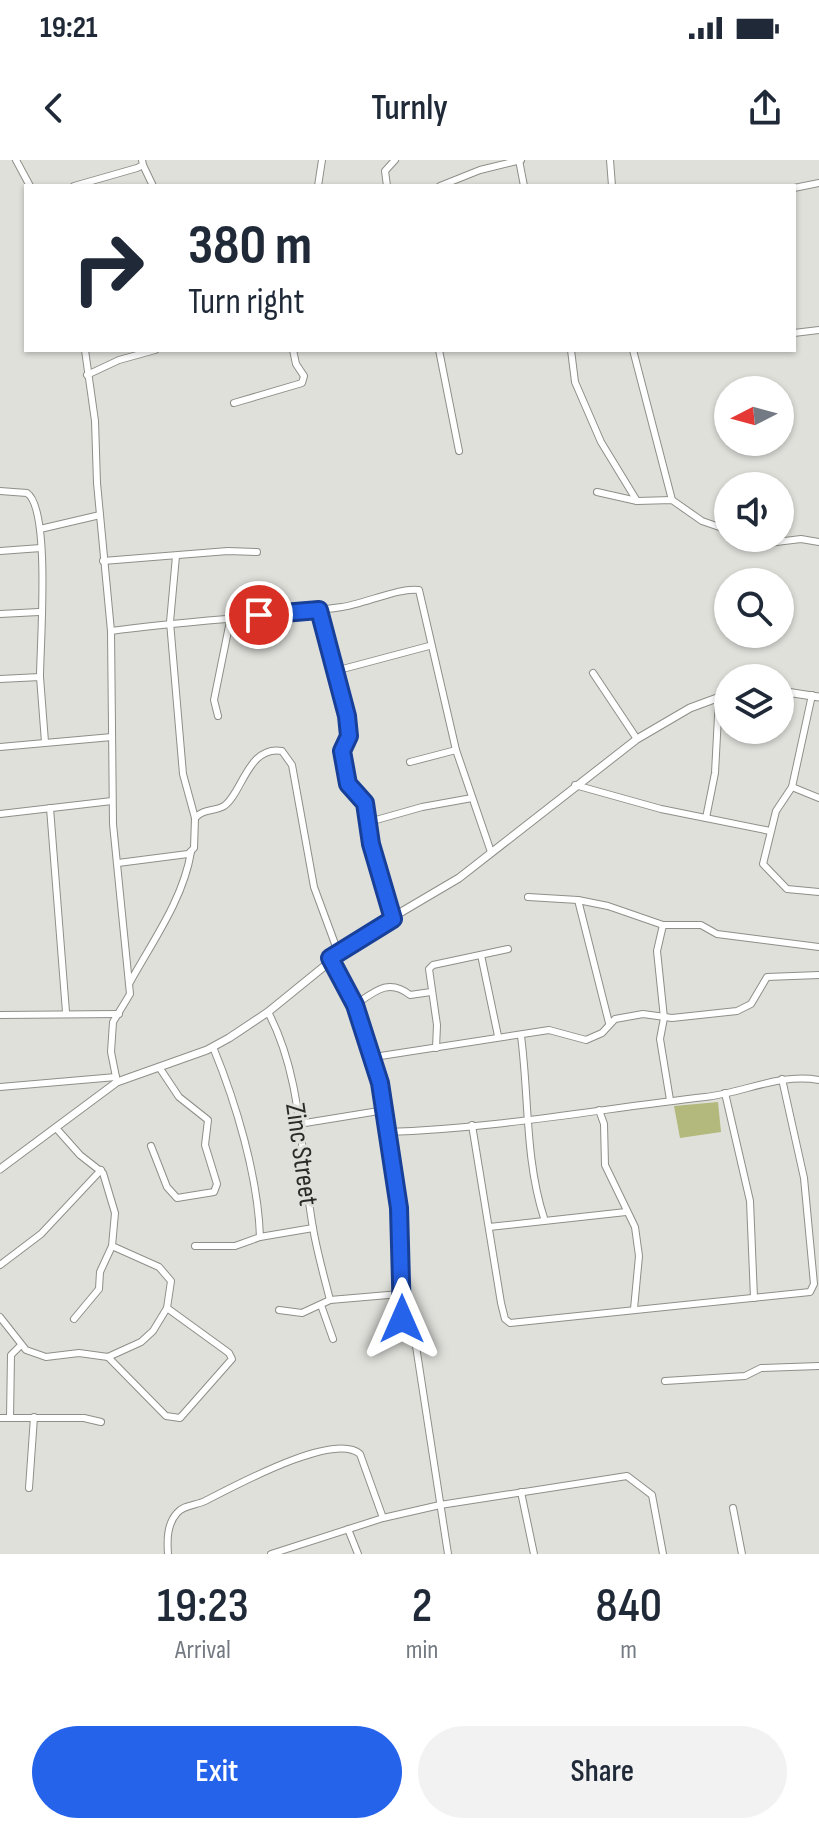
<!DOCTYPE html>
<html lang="en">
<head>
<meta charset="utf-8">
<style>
  :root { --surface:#fff; --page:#f2f2f3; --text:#1f2937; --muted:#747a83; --accent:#2563eb }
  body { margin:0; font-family:"Sofia Sans Condensed",sans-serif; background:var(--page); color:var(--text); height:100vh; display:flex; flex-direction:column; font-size:30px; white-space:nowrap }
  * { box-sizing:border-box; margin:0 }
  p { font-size:26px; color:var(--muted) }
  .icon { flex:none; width:44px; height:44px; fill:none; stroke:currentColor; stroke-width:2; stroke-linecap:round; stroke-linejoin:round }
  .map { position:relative; height:1394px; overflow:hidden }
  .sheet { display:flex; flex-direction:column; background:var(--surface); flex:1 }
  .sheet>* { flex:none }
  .top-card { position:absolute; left:24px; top:24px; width:772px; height:168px; border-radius:0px; box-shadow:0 2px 6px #0004; background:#fff; color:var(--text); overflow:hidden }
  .needle { width:52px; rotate:264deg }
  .tools { position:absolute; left:714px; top:216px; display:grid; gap:16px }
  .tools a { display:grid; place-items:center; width:80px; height:80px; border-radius:50%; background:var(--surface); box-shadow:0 2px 6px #0004; font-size:40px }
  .pin { position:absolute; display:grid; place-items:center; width:68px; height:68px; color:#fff; margin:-34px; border:4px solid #fff; border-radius:50%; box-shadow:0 2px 8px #0007 }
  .me { position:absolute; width:88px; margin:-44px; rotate:0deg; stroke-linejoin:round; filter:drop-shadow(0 0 6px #0008) }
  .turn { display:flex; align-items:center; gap:28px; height:168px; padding:0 32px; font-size:36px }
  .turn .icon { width:104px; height:104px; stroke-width:2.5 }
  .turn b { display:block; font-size:56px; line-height:68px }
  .eta { display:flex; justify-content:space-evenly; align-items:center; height:136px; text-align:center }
  .eta b { font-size:48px; font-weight:600; line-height:56px }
  .button { display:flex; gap:16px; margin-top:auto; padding:16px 32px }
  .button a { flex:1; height:92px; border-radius:48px; background:var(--accent); color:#fff; font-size:32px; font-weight:600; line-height:92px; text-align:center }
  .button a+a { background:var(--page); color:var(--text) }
  .status { display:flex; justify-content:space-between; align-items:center; height:56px; padding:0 40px; background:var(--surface); direction:ltr }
  .status svg { height:22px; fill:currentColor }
  header { display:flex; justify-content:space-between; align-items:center; height:104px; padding:0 32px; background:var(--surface); font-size:36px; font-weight:600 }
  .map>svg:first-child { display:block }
  .grass { fill:#b3b97c }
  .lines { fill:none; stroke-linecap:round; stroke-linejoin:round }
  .minor-casing { stroke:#8e8f89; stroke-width:8 }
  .tertiary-casing { stroke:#8e8f89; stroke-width:9 }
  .minor { stroke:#fff; stroke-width:6 }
  .tertiary { stroke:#fff; stroke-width:7 }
  .route-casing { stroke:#184099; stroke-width:20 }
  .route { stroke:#2563eb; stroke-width:14 }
  .labels { text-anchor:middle; stroke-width:6; stroke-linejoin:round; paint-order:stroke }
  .street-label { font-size:28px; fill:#2a2b28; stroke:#dfe0da }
</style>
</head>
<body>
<div class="status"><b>19:21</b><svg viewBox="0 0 49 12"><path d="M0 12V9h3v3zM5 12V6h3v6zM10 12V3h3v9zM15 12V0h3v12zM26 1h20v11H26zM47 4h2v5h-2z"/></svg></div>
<header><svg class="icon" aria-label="back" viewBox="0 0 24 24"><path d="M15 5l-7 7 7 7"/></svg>Turnly<svg class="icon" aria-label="share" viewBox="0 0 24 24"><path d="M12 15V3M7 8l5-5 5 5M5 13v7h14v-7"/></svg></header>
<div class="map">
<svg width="819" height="1394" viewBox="0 0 819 1394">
  <rect width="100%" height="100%" fill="#dfe0da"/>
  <!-- grass -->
  <polygon class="grass" points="718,942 721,972 680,978 674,946"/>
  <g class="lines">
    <defs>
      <g id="minor">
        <polyline points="16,0 30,26"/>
        <polyline points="519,0 524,26"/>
        <polyline points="610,0 612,26"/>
        <polyline points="143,5 153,26"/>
        <polyline points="74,26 137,8 143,5 142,0"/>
        <polyline points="318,26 322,0"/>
        <polyline points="387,26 385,11 395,0"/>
        <polyline points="440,26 480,10 521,0"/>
        <polyline points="794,28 819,23"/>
        <polyline points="794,173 819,170"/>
        <polyline points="85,190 95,261 97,323 111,471 113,664 130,834 113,862 111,892 117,922"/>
        <polyline points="439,190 459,291"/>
        <polyline points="571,190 575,222 601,282 637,341"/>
        <polyline points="633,190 672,340"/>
        <polyline points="87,215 119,200 155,190"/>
        <polyline points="234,243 302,223 304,216 296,204 293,190"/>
        <path d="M0,331l27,2c24,16 13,152 13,184"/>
        <polyline points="597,332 637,341 672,340 702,361 728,370"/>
        <polyline points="40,369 100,355"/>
        <polyline points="740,378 752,385 801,379 819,382"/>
        <polyline points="0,391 41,388"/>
        <polyline points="103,401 228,391 257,392"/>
        <polyline points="319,450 347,556 349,576 342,591 348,624 365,643 369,662"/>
        <polyline points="0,454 39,452"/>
        <path d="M111,471c78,-11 153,-13 231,-24 22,-3 58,-20 77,-17l37,160"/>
        <polyline points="335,511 429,486"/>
        <polyline points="593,513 637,579"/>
        <polyline points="0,519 40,517 45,582"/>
        <polyline points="812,535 792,627 819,638"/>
        <polyline points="218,556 214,540 230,461"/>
        <polyline points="0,587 112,577"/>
        <polyline points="410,602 456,590 491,692"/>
        <polyline points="575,625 661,649 770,671"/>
        <polyline points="792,627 776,651 763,704 787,729 819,732"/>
        <polyline points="50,648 66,852"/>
        <polyline points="0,654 112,641"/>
        <path d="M195,658c9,-10 19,-6 29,-12 18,-12 24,-61 58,-55l10,14 22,122 24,65"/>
        <polyline points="706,658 715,613 719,537"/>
        <polyline points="118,703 188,694 194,688 195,658 183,614 170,462 176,396"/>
        <polyline points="528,737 578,740 608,746 663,765 701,765 717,774 819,787"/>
        <polyline points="578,740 609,863"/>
        <polyline points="393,759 369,662 422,647 472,638"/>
        <polyline points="663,765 657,791 664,858 660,879 670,940"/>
        <polyline points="481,795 498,876"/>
        <polyline points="330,798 364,868 385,950 399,1048 403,1116 400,1152 416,1186 448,1394"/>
        <path d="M129,824c23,-42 54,-84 62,-132"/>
        <path d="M355,845c20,-14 34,-27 55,-10l21,-3"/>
        <path d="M268,852c35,66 32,144 45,216 4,24 11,48 17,72"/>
        <polyline points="0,855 119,854"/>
        <path d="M521,876c8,60 4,124 23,182"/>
        <path d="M213,887c23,56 45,129 47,190l53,-9"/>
        <polyline points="436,888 437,865 429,809 433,805 508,789"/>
        <polyline points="374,897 549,870 586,880 602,873 615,859 643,854 672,858 737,851 751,844 767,817 819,815"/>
        <polyline points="0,927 116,917"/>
        <polyline points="725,933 750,1041 754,1138"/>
        <polyline points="599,950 604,964 605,1005 635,1067 639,1096 634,1149"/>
        <polyline points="299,964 385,950"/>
        <polyline points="472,965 501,1143 505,1159 510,1163 810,1132 814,1124 804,1018 782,919"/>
        <path d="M387,972c106,-3 212,-23 318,-35 39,-4 73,-24 114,-17"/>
        <polyline points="151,986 167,1027 177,1038 214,1032 217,1024 205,985 208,960 179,937 159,907"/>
        <polyline points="489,1067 626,1052"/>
        <polyline points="195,1086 235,1086 260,1077"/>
        <polyline points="0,1105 41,1074 101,1010"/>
        <polyline points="321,1145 333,1179"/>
        <polyline points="279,1150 302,1153 330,1140 400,1134"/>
        <polyline points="0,1157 26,1190 46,1197 79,1193 108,1197 141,1182 153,1171 167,1148 171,1121 159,1107 112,1086 115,1053 103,1013 80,995 56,968"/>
        <polyline points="74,1159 99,1129 100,1112 112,1086"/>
        <polyline points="108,1197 166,1256 180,1258 232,1199 229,1193 167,1148"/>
        <polyline points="665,1221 745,1216 761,1208 819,1206"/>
        <polyline points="0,1258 84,1258 101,1262"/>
        <polyline points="10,1258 11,1195 21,1185"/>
        <polyline points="29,1328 34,1257"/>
        <polyline points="521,1332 534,1394"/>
        <polyline points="733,1348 742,1394"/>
        <polyline points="348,1369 358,1394"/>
        <path d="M168,1394c-1,-14 -1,-30 9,-41 6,-8 20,-8 28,-12 28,-14 129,-70 155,-47l23,64"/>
        <polyline points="271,1394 383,1358 440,1345 627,1316 652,1335 663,1394"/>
      </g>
      <g id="tertiary">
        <polyline points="780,531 819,537"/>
        <polyline points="0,1009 117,922 207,890 229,878 268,852 364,774 459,718 637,579 690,548 728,534"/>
      </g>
    </defs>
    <!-- minor casing -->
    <use href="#minor" class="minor-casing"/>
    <!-- tertiary casing -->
    <use href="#tertiary" class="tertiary-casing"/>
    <!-- minor -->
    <use href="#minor" class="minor"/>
    <!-- tertiary -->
    <use href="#tertiary" class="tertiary"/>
  </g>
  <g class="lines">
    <defs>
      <polyline id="route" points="259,455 319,450 347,556 349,576 342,591 348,624 365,643 371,684 393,759 330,798 355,845 380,923 399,1048 402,1159"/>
    </defs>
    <!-- route casing -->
    <use href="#route" class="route-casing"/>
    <!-- route -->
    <use href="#route" class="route"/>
  </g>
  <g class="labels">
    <!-- street labels -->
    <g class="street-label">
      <text transform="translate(303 994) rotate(82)" y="10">Zinc Street</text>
    </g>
  </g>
</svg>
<div class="tools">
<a><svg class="needle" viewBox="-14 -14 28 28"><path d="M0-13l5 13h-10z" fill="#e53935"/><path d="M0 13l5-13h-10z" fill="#747a83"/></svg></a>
<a><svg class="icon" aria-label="sound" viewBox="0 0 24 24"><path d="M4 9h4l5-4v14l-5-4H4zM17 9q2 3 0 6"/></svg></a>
<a><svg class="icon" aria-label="search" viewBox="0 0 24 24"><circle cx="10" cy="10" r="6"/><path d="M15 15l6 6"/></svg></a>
<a><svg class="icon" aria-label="layers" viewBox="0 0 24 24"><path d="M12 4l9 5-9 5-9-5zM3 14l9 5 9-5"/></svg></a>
</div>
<div class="pin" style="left:259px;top:455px;background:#d93025"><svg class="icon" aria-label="arrive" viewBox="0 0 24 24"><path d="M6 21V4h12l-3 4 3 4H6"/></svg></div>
<svg class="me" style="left:402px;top:1159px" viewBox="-20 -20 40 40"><path d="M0-17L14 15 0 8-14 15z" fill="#2563eb" stroke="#fff" stroke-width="4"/></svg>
<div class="top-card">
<div class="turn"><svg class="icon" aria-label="right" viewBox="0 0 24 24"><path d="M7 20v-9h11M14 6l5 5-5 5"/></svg><div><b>380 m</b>Turn right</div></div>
</div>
</div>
<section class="sheet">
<div class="eta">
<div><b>19:23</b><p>Arrival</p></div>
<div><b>2</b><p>min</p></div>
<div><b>840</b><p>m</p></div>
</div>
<div class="button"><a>Exit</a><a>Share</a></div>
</section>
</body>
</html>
